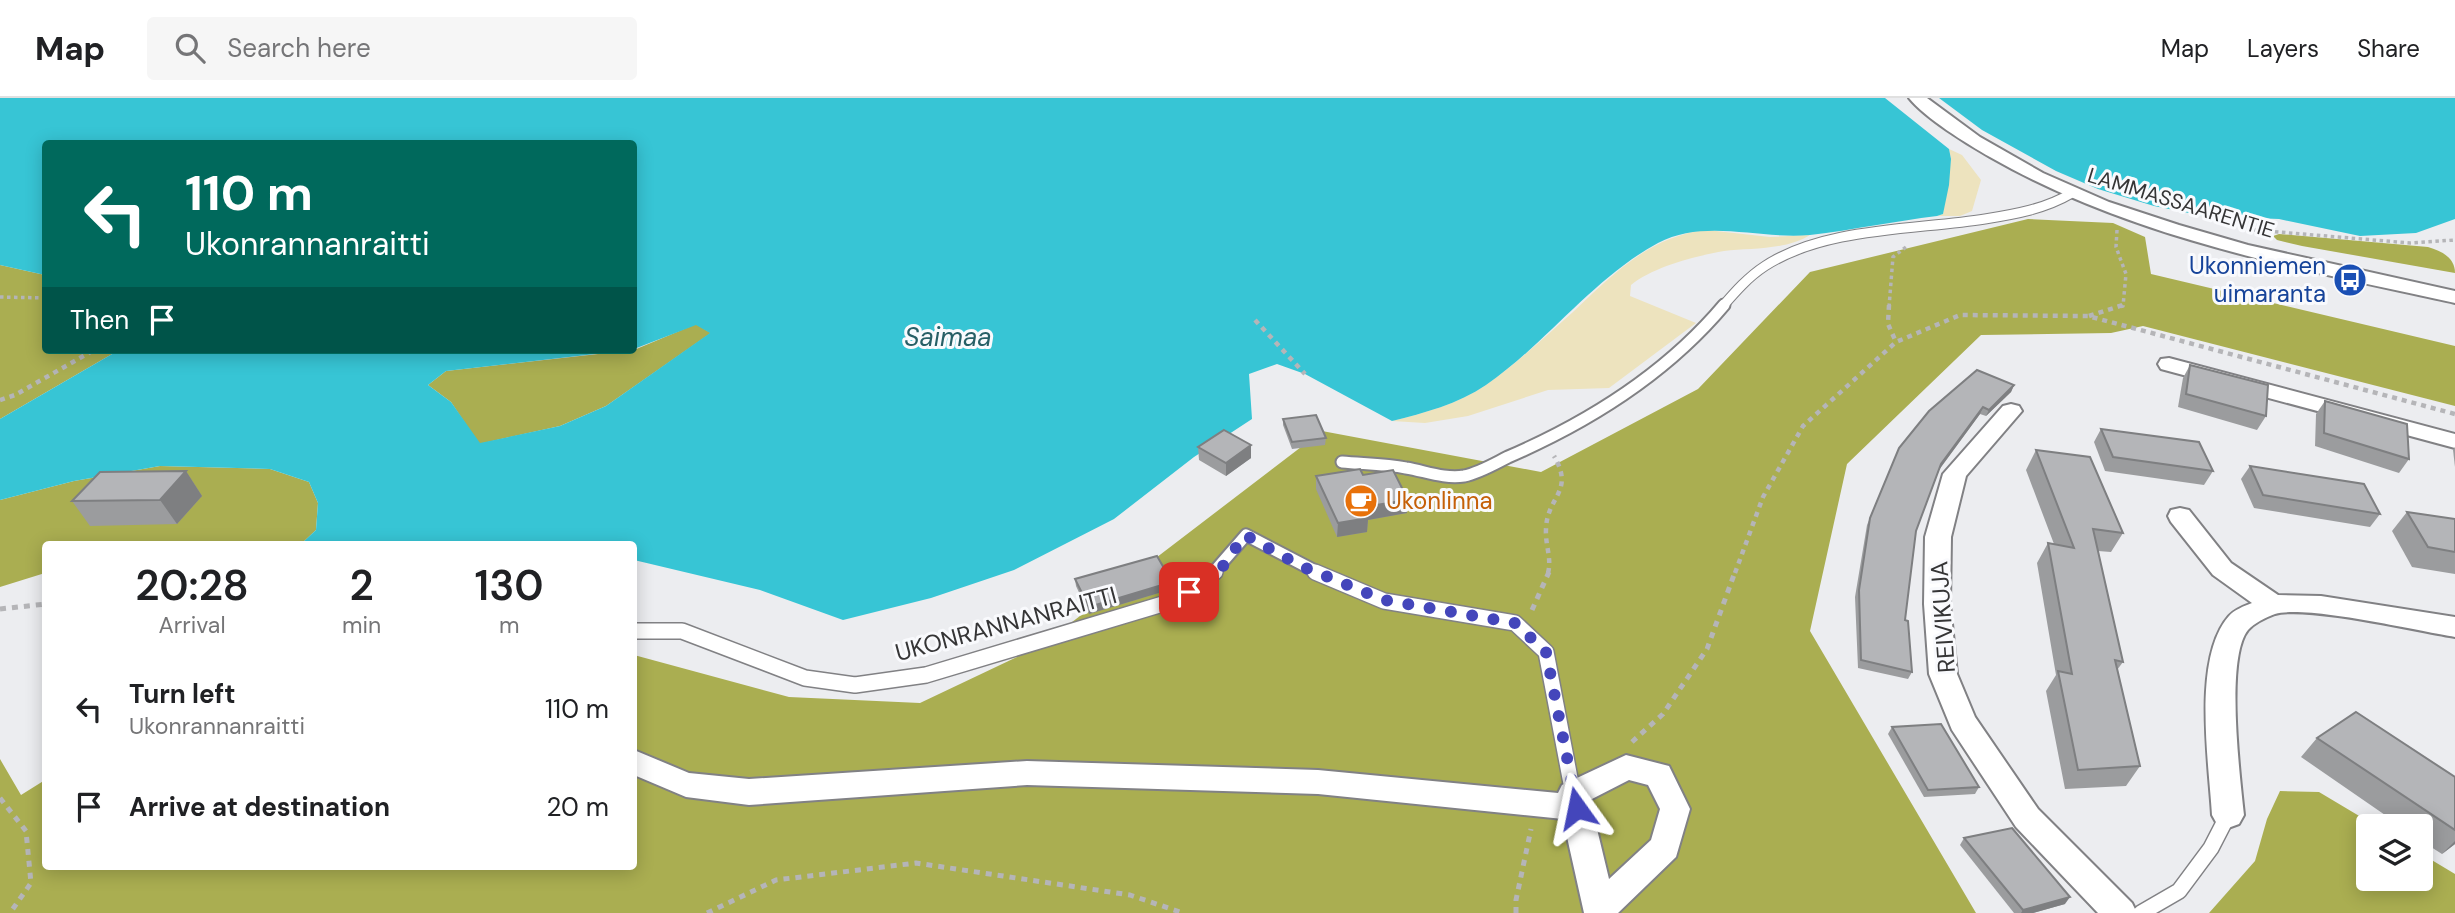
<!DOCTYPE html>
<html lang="en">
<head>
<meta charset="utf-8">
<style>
  :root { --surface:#fff; --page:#f6f6f6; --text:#202124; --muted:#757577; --line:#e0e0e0 }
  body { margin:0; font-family:"DM Sans",sans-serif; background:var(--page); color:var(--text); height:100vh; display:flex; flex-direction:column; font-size:26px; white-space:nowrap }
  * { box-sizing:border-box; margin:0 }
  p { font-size:23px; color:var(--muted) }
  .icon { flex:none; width:38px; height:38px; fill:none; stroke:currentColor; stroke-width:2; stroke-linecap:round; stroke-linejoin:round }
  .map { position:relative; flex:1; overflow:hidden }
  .side { position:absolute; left:42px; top:443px; width:595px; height:329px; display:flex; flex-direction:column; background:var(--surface); border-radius:7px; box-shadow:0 4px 18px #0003 }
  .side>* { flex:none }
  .banner { position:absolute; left:42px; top:42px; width:595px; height:214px; border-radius:7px; box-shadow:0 4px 18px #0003; background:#00695c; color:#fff; overflow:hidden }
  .controls { position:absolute; left:2356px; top:716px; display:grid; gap:14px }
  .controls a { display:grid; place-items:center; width:77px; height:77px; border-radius:7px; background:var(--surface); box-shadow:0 4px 18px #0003; font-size:35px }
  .pin { position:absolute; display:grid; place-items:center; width:60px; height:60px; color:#fff; margin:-30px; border-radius:14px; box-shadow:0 4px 10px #0006 }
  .me { position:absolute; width:77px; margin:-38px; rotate:348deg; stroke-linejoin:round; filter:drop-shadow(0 0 5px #0008) }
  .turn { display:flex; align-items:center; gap:24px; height:147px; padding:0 28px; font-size:32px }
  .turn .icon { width:91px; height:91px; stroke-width:2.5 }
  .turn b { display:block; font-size:49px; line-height:60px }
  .then { display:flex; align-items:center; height:66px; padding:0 28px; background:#0003; gap:14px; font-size:26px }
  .eta { display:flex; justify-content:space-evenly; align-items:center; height:119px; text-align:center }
  .eta b { font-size:42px; font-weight:600; line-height:49px }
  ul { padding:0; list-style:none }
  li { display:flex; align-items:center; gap:21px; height:98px; padding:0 28px }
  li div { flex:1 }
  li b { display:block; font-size:26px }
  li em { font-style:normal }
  header { display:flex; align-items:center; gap:42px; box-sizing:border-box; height:98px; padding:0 35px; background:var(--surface); border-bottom:2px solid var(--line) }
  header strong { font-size:33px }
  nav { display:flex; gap:38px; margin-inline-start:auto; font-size:24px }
  .search { width:490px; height:63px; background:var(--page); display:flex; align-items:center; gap:18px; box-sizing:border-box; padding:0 24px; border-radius:7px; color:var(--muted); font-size:26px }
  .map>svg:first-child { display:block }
  .forest { fill:#aaae51 }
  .sand { fill:#ede3be }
  .water { fill:#37c5d5 }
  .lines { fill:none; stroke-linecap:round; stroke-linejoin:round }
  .lane-far2-casing { stroke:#818184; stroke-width:11 }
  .lane-far1-casing { stroke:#818184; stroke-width:15 }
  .lane-casing { stroke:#818184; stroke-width:18 }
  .street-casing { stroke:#818184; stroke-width:4 }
  .path-far2 { stroke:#b5b5b8; stroke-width:3.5; stroke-dasharray:3.5 3.5; stroke-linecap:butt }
  .path-far1 { stroke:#b5b5b8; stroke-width:4.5; stroke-dasharray:5 5; stroke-linecap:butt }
  .path { stroke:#b5b5b8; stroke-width:5; stroke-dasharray:6 6; stroke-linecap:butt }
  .lane-far2 { stroke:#fff; stroke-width:9 }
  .lane-far1 { stroke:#fff; stroke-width:11 }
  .lane { stroke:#fff; stroke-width:15 }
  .street { fill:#fff; fill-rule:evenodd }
  .wall { fill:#9b9c9e }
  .shaded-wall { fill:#7e7f81 }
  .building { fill:#b4b5b8; stroke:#7e7f81; stroke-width:2 }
  .route { stroke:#4446bb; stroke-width:12; stroke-dasharray:0 21.6 }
  .labels { text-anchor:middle; stroke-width:6; stroke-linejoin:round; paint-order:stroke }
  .far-street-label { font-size:21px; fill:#353536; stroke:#f9fafd }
  .transit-label { font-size:24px; fill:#164399; stroke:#f9fafd; text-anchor:end }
  .food-label { font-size:24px; fill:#c56008; stroke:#f9fafd; text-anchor:start }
  .street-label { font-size:24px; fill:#353536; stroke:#f9fafd }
  .water-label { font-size:26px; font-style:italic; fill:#275f66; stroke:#f9fafd }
</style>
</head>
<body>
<header>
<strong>Map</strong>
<div class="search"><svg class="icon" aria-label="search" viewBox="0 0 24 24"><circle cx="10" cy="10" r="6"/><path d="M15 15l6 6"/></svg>Search here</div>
<nav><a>Map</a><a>Layers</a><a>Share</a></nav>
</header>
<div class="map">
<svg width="2455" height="815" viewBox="0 0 2455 815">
  <rect width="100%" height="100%" fill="#ecedf0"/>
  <!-- forest -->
  <g class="forest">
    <polygon points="2028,121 2113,125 2145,139 2151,176 2455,248 2455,308 2143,228 2111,235 1981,237 1847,366 1810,533 1976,815 0,815 0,661 21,697 45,682 46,768 634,768 634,557 789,599 920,605 1042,547 1322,333 1541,374 1698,291 1810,174"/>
    <path d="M2279,136l149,13c14,4 27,11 27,26l-153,-27 -25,-6 -4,-4z"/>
    <polygon points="0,167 45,177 46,252 119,252 0,321"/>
    <polygon points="696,226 711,235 606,308 560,328 479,346 451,304 428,287 446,273 634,252"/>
    <polygon points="160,368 270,371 309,384 318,405 316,432 301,446 46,446 45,475 0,489 0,402 74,383"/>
    <polygon points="2280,693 2319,694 2376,728 2368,728 2368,780 2420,780 2420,755 2455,776 2455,815 2209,815 2255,763 2267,721"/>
  </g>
  <!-- sand -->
  <g class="sand">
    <polygon points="1949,51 1962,57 1981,82 1972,113 1960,118 1937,118 1943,116 1951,61"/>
    <path d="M1707,132l63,7 40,-2c-23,15 -59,13 -86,16 -29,5 -71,16 -93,34l-1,11 66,27 -87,65 -61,2 -80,26 -43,7 -33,-2c32,-8 66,-17 94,-36 31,-22 59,-48 87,-73 39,-37 78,-77 134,-82z"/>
  </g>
  <!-- water -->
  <g class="water">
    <path d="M0,0h1885l64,51 2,10 -2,26 -6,29 -6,2c-42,5 -84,14 -127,19 -50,5 -104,-17 -152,8 -65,35 -111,100 -172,142 -28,19 -62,28 -94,36l-87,-47 -28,-10 -28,10 3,45 -58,38 -80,62 -100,51 -83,28 -88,22 -83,-30 -126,-30v-16h-333l15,-14 2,-27 -9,-21 -39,-13 -110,-3 -86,15 -74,19v-81l119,-69h511l-184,21 -18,14 23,17 29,41 80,-17 46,-20 104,-73 -14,-8 -62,24v-205h-588l-1,131 -45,-10z"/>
    <polygon points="1939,0 2455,0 2455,121 2416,135 2360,138 2279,121 2204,118 2154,108 2098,91 2056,73 1982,32"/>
  </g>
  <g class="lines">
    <defs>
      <path id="lane-far2" d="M1722,209c13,-15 26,-30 43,-41 60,-39 151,-36 220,-47 31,-5 60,-10 87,-26"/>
      <g id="lane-far1">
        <path d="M1342,364c21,2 43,2 64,6 19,3 38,11 58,8 15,-3 30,-12 44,-19 81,-35 158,-83 216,-152"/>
        <polyline points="1213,475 1246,437 1319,475"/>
      </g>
      <g id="lane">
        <polyline points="1315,474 1384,503 1515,525 1546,554 1573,696"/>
        <polyline points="634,533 682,533 805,580 855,587 926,577 1176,502 1215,474"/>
        <polyline points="2141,815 2179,793 2211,750 2228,717"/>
      </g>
      <g id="street">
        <path d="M1909,0h18l53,39 63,36 66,29 70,23 69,20 207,46v12c-159,-35 -322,-64 -465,-146 -23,-13 -65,-39 -81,-59z"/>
        <polygon points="2169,260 2455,336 2455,350 2161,271 2158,266 2161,261"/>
        <polygon points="2011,306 2019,308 2022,313 1966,378 1951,439 1950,506 1957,576 1975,619 2038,711 2132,805 2137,815 2098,815 2016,729 1952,632 1929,576 1924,506 1925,439 1943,376 2003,308"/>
        <path d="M2180,410l9,2 42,53 47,32 43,1 134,21v20c-38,-6 -148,-32 -180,-23 -8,3 -21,9 -27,16 -23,28 -8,147 -4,185l-5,9 -11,4 -11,-4 -5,-9c-3,-53 -20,-157 17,-199 5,-6 15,-10 23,-13l-39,-28 -42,-53 -3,-6 3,-6z"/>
        <path d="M634,652l55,23 60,6 278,-18 291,9 240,23 4,-8 64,-30 43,11 21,43 -14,48 -58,56h-34l-21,-94 -245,-25 -291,-9 -278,20 -63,-8 -52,-22zM1629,682l19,5 12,24 -9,31 -42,39 -19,-79z"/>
      </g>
    </defs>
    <!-- lane-far2 casing -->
    <use href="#lane-far2" class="lane-far2-casing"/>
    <!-- lane-far1 casing -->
    <use href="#lane-far1" class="lane-far1-casing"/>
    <!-- lane casing -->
    <use href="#lane" class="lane-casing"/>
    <!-- street casing -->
    <use href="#street" class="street-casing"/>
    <!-- path-far2 -->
    <g class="path-far2">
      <polyline points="2117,132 2116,149 2126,176 2123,208 2119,209"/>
      <polyline points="2254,132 2410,145 2455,142"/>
      <polyline points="0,199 46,200"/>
      <polyline points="1889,209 1893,159 1906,149"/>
    </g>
    <!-- path-far1 -->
    <g class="path-far1">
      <polyline points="1889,207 1888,226 1896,244"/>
      <polyline points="2089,218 2123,207"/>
      <polyline points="1255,222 1305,276"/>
      <polyline points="0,302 15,297 94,252"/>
      <path d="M1548,475c4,-15 -3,-28 -2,-44 1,-33 29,-37 8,-73"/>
      <polyline points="1735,475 1763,399 1803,328 1896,244 1960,217 2088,218 2455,316"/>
    </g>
    <!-- path -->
    <g class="path">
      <polyline points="0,511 46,506"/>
      <polyline points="1532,512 1549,474"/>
      <polyline points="1632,644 1663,616 1707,551 1735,474"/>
      <polyline points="0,700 26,733 31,785 10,815"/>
      <polyline points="707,815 776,782 916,765 1130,797 1183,815"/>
      <polyline points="1516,815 1516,802 1531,731"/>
    </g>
    <!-- lane-far2 -->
    <use href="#lane-far2" class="lane-far2"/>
    <!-- lane-far1 -->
    <use href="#lane-far1" class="lane-far1"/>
    <!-- lane -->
    <use href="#lane" class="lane"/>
    <!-- street -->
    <use href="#street" class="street"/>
  </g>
  <!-- wall -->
  <g class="wall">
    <polygon points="2190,267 2266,318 2257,332 2178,309 2183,280"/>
    <polygon points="2014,287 2011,294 1986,318 1980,316 1939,372 1916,433 1905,522 1912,574 1908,581 1858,570 1855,499 1867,427 1899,350"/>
    <polygon points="2325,303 2409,361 2399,375 2315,348 2316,316"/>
    <polygon points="1283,321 1326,340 1325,347 1292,351 1283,327"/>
    <polygon points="2101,331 2213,373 2204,387 2105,373 2094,344"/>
    <polygon points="1251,347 1251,360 1226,378 1199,362 1198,349"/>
    <polygon points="2455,349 2455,369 2453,352"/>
    <polygon points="2036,352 2123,435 2111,454 2098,453 2123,564 2117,572 2140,668 2126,688 2065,691 2046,593 2056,577 2037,465 2048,445 2054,446 2026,372"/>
    <polygon points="2250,368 2380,416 2370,429 2254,410 2241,381"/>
    <polygon points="186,373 202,398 177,426 90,428 72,403"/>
    <polygon points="1363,377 1407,415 1368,422 1367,434 1337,439 1316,391 1316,378"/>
    <polygon points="2407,414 2455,421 2455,476 2412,469 2392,433"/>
    <polygon points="1075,481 1172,491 1089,516 1076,488"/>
    <polygon points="1892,629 1979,689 1975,696 1924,699 1888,636"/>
    <polygon points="2317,640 2455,679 2455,746 2442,756 2420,742 2420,728 2401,728 2301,659"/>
    <polygon points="1964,740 2065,806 2033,815 2014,815 1960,747"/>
  </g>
  <!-- shaded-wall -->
  <g class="shaded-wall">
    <polygon points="2014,287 2011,294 1986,318 1989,312"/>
    <polygon points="1983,309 1980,316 1938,373 1941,366"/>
    <polygon points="1251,347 1251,360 1226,378 1226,365"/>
    <polygon points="186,373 202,398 177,426 160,402"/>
    <polygon points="1408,402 1407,415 1368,422 1367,434 1337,439 1338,425 1363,409"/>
    <polygon points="1172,484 1172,491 1089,516 1089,509"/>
    <polygon points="2455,743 2455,746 2442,756"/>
    <polygon points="2070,799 2065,806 2033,815 2021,815 2023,812"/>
  </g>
  <!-- building -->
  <g class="building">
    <polygon points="2190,267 2268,287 2266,318 2186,296"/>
    <polygon points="1977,272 2014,287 1989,312 1983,309 1941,366 1916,433 1905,522 1908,523 1912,574 1861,562 1859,492 1870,420 1899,350 1929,313"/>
    <polygon points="2325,303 2407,326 2409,361 2324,335"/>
    <polygon points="1316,317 1326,340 1292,344 1283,321"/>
    <polygon points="2101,331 2199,344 2213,373 2113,359"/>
    <polygon points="1224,332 1251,347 1226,365 1198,349"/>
    <polygon points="2036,352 2090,359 2123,435 2093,431 2123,564 2115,562 2140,668 2078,672 2058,573 2072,576 2048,445 2074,450"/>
    <polygon points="2250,368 2364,386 2380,416 2263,397"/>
    <polygon points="1360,371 1363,377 1393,372 1408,402 1363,409 1368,420 1338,425 1316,378"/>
    <polygon points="186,373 160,402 72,403 100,374"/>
    <polygon points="2407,414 2455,421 2455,454 2428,449"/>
    <polygon points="1157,458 1172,484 1089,509 1075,481"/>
    <polygon points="2356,614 2455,679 2455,732 2317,640"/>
    <polygon points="1941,626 1979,689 1928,692 1892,629"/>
    <polygon points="2012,730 2070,799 2023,812 1964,740"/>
  </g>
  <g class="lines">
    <!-- route -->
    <polyline class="route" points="1189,494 1223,468 1245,437 1301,468 1384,502 1515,525 1546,554 1577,710"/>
  </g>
  <!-- icons -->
  <defs>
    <symbol id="bus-disc" viewBox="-11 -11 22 22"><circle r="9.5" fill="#1a4fb4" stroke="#f9fafd"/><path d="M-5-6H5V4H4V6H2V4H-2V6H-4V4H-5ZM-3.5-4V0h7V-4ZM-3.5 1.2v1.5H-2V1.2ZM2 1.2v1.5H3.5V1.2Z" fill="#fff"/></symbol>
    <symbol id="cafe-disc" viewBox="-11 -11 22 22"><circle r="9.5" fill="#e8710a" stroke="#f9fafd"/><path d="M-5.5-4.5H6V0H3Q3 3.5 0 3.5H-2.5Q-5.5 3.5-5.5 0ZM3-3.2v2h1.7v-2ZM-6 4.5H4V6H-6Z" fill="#fff"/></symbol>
  </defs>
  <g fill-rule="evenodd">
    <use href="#bus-disc" x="2331" y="163" width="38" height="38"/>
    <use href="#cafe-disc" x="1342" y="384" width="38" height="38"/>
  </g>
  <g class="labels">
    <!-- far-street labels -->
    <g class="far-street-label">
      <text transform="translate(2181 105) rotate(17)" y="7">LAMMASSAARENTIE</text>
    </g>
    <!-- transit labels -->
    <g class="transit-label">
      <text x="2326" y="176">Ukonniemen<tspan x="2326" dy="28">uimaranta</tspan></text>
    </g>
    <!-- food labels -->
    <g class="food-label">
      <text x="1386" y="411">Ukonlinna</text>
    </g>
    <!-- street labels -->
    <g class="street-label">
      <text transform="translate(1943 519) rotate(-94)" y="8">REIVIKUJA</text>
      <text transform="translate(1006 526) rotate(-15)" y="8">UKONRANNANRAITTI</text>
    </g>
    <!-- water labels -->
    <g class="water-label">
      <text x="948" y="248">Saimaa</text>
    </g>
  </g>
</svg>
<div class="controls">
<a><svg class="icon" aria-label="layers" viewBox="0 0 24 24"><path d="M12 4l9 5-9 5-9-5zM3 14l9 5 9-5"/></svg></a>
</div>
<div class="pin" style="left:1189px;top:494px;background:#d93025"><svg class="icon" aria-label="arrive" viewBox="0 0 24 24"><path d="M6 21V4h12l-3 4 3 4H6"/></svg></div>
<svg class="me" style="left:1577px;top:710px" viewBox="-20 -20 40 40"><path d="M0-17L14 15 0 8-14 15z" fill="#4446bb" stroke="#fff" stroke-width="4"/></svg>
<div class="banner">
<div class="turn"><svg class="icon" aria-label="left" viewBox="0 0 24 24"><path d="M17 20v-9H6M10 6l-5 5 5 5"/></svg><div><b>110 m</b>Ukonrannanraitti</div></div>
<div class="then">Then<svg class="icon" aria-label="arrive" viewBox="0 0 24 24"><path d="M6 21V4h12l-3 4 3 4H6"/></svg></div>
</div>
<section class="side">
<div class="eta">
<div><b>20:28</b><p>Arrival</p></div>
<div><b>2</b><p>min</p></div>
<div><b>130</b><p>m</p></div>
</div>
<ul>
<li><svg class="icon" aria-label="left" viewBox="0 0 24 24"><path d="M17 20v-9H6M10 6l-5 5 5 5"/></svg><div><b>Turn left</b><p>Ukonrannanraitti</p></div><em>110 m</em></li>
<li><svg class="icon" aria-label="arrive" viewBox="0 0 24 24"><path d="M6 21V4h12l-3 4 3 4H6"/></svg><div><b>Arrive at destination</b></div><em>20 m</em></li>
</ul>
</section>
</div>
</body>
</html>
